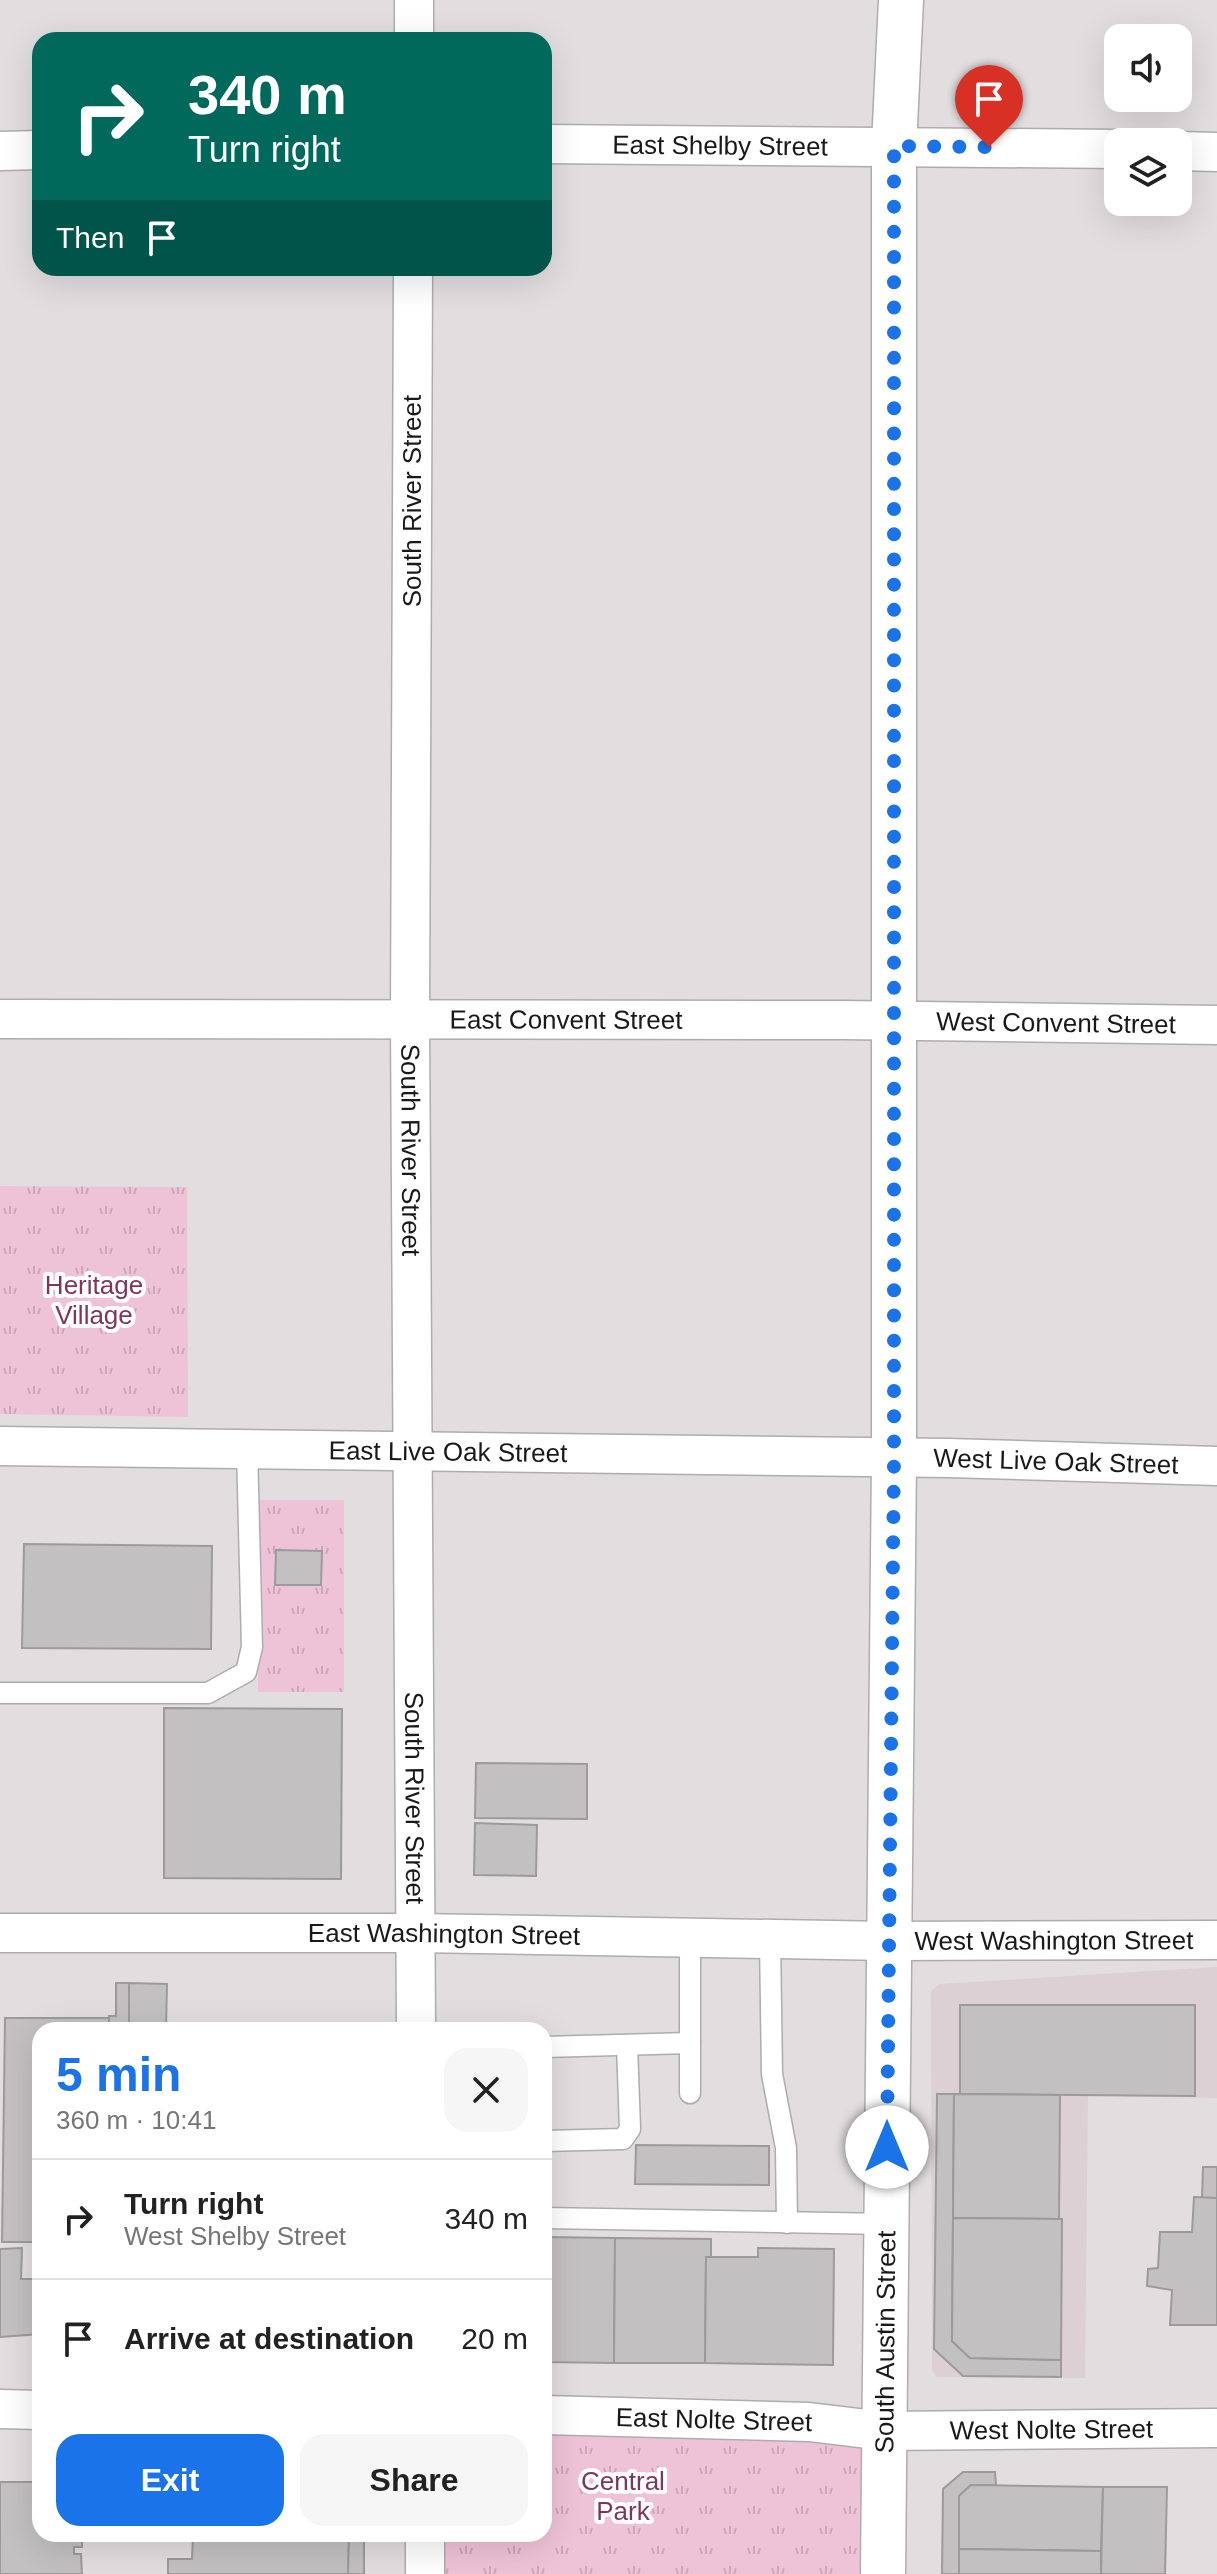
<!DOCTYPE html>
<html lang="en">
<head>
<meta charset="utf-8">
<style>
  :root { --surface:#fff; --page:#f6f6f6; --text:#222; --muted:#767676; --line:#e0e0e0; --accent:#1a73e8 }
  body { margin:0; font-family:Helvetica,sans-serif; background:var(--page); color:var(--text); height:100vh; display:flex; flex-direction:column; font-size:30px; white-space:nowrap }
  * { box-sizing:border-box; margin:0 }
  p { font-size:26px; color:var(--muted) }
  .icon { flex:none; width:44px; height:44px; fill:none; stroke:currentColor; stroke-width:2; stroke-linecap:round; stroke-linejoin:round }
  .map { position:relative; flex:1; overflow:hidden }
  .details { position:absolute; left:32px; top:2022px; width:520px; height:520px; display:flex; flex-direction:column; background:var(--surface); border-radius:24px; box-shadow:0 8px 32px #0002 }
  .details>* { flex:none }
  .top-card { position:absolute; left:32px; top:32px; width:520px; height:244px; border-radius:24px; box-shadow:0 8px 32px #0002; background:#00695c; color:#fff; overflow:hidden }
  .fabs { position:absolute; left:1104px; top:24px; display:grid; gap:16px }
  .fabs a { display:grid; place-items:center; width:88px; height:88px; border-radius:16px; background:var(--surface); box-shadow:0 8px 32px #0002; font-size:40px }
  .pin { position:absolute; display:grid; place-items:center; width:68px; height:68px; color:#fff; margin:-82px -34px; border-radius:50% 50% 50% 0; rotate:-45deg; box-shadow:0 0 8px #0007 }
  .pin .icon { rotate:45deg }
  .me { position:absolute; width:88px; margin:-44px; rotate:0deg; stroke-linejoin:round; filter:drop-shadow(0 0 6px #0008) }
  .turn { display:flex; align-items:center; gap:28px; height:168px; padding:0 24px; font-size:36px }
  .turn .icon { width:104px; height:104px; stroke-width:2.5 }
  .turn b { display:block; font-size:56px; line-height:68px }
  .then { display:flex; align-items:center; height:76px; padding:0 24px; background:#0003; gap:16px; font-size:30px }
  .round { display:grid; place-items:center; flex:none; width:84px; height:84px; border-radius:24px; background:var(--page) }
  .head { display:flex; align-items:center; justify-content:space-between; height:136px; padding:0 24px }
  h1 { font-size:48px; font-weight:700; line-height:60px; color:var(--accent) }
  .button { display:flex; gap:16px; margin-top:auto; padding:16px 24px }
  .button a { flex:1; height:92px; border-radius:24px; background:var(--accent); color:#fff; font-size:32px; font-weight:700; line-height:92px; text-align:center }
  .button a+a { background:var(--page); color:var(--text) }
  ul { padding:0; list-style:none }
  li { display:flex; align-items:center; gap:24px; height:120px; padding:0 24px; border-top:2px solid var(--line) }
  li div { flex:1 }
  li b { display:block; font-size:30px }
  li em { font-style:normal }
  .map>svg:first-child { display:block }
  .built { fill:#dcd0d5 }
  .park { fill:url(#park-tufts) }
  .building { fill:#c3c0c1; stroke:#9d9a9b; stroke-width:2 }
  .lines { fill:none; stroke-linecap:round; stroke-linejoin:round }
  .service-casing { stroke:#afacad; stroke-width:23 }
  .minor-casing { stroke:#afacad; stroke-width:41 }
  .secondary-casing { stroke:#afacad; stroke-width:47 }
  .service { stroke:#fff; stroke-width:20 }
  .minor { stroke:#fff; stroke-width:38 }
  .secondary { stroke:#fff; stroke-width:44 }
  .route { stroke:#1a73e8; stroke-width:14; stroke-dasharray:0 25.2 }
  .labels { text-anchor:middle; stroke-width:8; stroke-linejoin:round; paint-order:stroke }
  .street-label { font-size:26px; fill:#1a1919; stroke:#fff }
  .park-label { font-size:26px; fill:#7f355d; stroke:#fff }
</style>
</head>
<body>
<div class="map">
<svg width="1217" height="2574" viewBox="0 0 1217 2574">
  <defs>
    <pattern id="park-tufts" width="24" height="20" patternUnits="userSpaceOnUse" patternTransform="scale(2)"><rect width="24" height="20" fill="#efc3d7"/><path d="M3 7l-1-3M5 7V3M7 7l1-3M15 17l-1-3M17 17v-4M19 17l1-3" fill="none" stroke="#cca7b8"/></pattern>
  </defs>
  <rect width="100%" height="100%" fill="#e2dee0"/>
  <!-- built -->
  <polygon class="built" points="1217,1967 1217,2098 1088,2096 1085,2378 937,2377 932,2370 931,1991 939,1984"/>
  <!-- park -->
  <g class="park">
    <polygon points="0,1186 187,1187 188,1417 0,1414"/>
    <polygon points="259,1500 344,1500 344,1692 258,1692"/>
    <polygon points="544,2415 884,2431 883,2574 425,2574 425,2534 544,2534"/>
  </g>
  <!-- building -->
  <g class="building">
    <polygon points="24,1544 212,1546 211,1649 22,1648"/>
    <polygon points="276,1550 322,1551 321,1585 275,1585"/>
    <polygon points="164,1708 342,1709 341,1879 164,1878"/>
    <polygon points="476,1763 587,1764 587,1819 475,1818"/>
    <polygon points="475,1823 537,1825 536,1876 474,1875"/>
    <polygon points="116,1983 129,1983 129,2030 109,2030 109,2016 116,2016"/>
    <polygon points="129,1983 167,1984 166,2030 129,2030"/>
    <polygon points="960,2005 1195,2005 1195,2096 960,2094"/>
    <polygon points="5,2018 109,2018 109,2030 40,2030 40,2242 2,2242"/>
    <polygon points="937,2094 954,2094 952,2341 970,2358 1061,2360 1061,2377 963,2376 934,2349"/>
    <polygon points="954,2094 1060,2095 1059,2219 953,2218"/>
    <polygon points="636,2145 769,2146 769,2185 635,2184"/>
    <polygon points="1203,2167 1217,2167 1217,2198 1202,2198"/>
    <polygon points="1194,2197 1217,2198 1217,2325 1170,2325 1172,2290 1147,2286 1148,2269 1158,2268 1160,2232 1192,2232"/>
    <polygon points="953,2218 1062,2219 1061,2360 970,2358 952,2341"/>
    <polygon points="544,2237 615,2238 614,2363 544,2362"/>
    <polygon points="615,2238 711,2239 711,2257 706,2257 705,2363 614,2363"/>
    <polygon points="22,2248 21,2279 40,2279 40,2334 0,2337 0,2249"/>
    <polygon points="758,2248 834,2249 833,2365 705,2363 706,2257 758,2257"/>
    <polygon points="963,2472 995,2472 996,2485 971,2485 959,2496 959,2574 942,2574 943,2489"/>
    <polygon points="0,2482 40,2482 40,2534 82,2534 82,2547 74,2547 74,2554 81,2554 82,2574 0,2574"/>
    <polygon points="971,2485 1103,2487 1101,2551 959,2549 959,2496"/>
    <polygon points="1103,2487 1167,2487 1165,2574 1101,2574"/>
    <polygon points="193,2534 349,2534 348,2574 168,2574 168,2559 192,2559"/>
    <polygon points="349,2534 364,2534 364,2574 348,2574"/>
    <polygon points="959,2549 1101,2551 1101,2574 959,2574"/>
  </g>
  <g class="lines">
    <defs>
      <g id="service">
        <polyline points="0,1693 208,1693 246,1672 252,1647 247,1448"/>
        <polyline points="770,1939 772,2074 786,2148 787,2223"/>
        <polyline points="544,2047 690,2043"/>
        <polyline points="690,2093 690,1937"/>
        <polyline points="544,2141 623,2139 630,2129 627,2045"/>
        <polyline points="544,2218 887,2224"/>
      </g>
      <g id="minor">
        <polyline points="414,40 414,0"/>
        <path id="s1" d="M544,144l574,5"/>
        <polyline points="0,151 40,150"/>
        <polyline points="1178,151 1217,152"/>
        <path id="s2" d="M413,268l-3,752 6,1010"/>
        <path id="s3" d="M0,1019l843,1 374,5"/>
        <path id="s4" d="M0,1446l948,12 269,8"/>
        <path id="s5" d="M0,1933h415l474,8 328,-1"/>
        <polyline points="0,2409 40,2410"/>
        <path id="s6" d="M544,2415l265,7 75,9 333,-3"/>
        <polyline points="425,2534 425,2574"/>
      </g>
      <g id="secondary">
        <path id="s7" d="M883,2574l11,-1116v-1312l7,-146"/>
      </g>
    </defs>
    <!-- service casing -->
    <use href="#service" class="service-casing"/>
    <!-- minor casing -->
    <use href="#minor" class="minor-casing"/>
    <!-- secondary casing -->
    <use href="#secondary" class="secondary-casing"/>
    <!-- service -->
    <use href="#service" class="service"/>
    <!-- minor -->
    <use href="#minor" class="minor"/>
    <!-- secondary -->
    <use href="#secondary" class="secondary"/>
  </g>
  <g class="lines">
    <!-- route -->
    <polyline class="route" points="887,2147 894,1458 894,146 989,147"/>
  </g>
  <g class="labels">
    <!-- street labels -->
    <g class="street-label">
      <text dy="9" stroke="none"><textPath href="#s1" startOffset="176">East Shelby Street</textPath></text>
      <text transform="translate(412 501) rotate(-90)" y="9">South River Street</text>
      <text dy="9" stroke="none"><textPath href="#s3" startOffset="566">East Convent Street</textPath></text>
      <text dy="9" stroke="none"><textPath href="#s3" startOffset="1056">West Convent Street</textPath></text>
      <text dy="9" stroke="none"><textPath href="#s2" startOffset="882">South River Street</textPath></text>
      <text dy="9" stroke="none"><textPath href="#s4" startOffset="448">East Live Oak Street</textPath></text>
      <text dy="9" stroke="none"><textPath href="#s4" startOffset="1056">West Live Oak Street</textPath></text>
      <text dy="9" stroke="none"><textPath href="#s2" startOffset="1530">South River Street</textPath></text>
      <text dy="9" stroke="none"><textPath href="#s5" startOffset="444">East Washington Street</textPath></text>
      <text dy="9" stroke="none"><textPath href="#s5" startOffset="1054">West Washington Street</textPath></text>
      <text dy="9" stroke="none"><textPath href="#s7" startOffset="232">South Austin Street</textPath></text>
      <text dy="9" stroke="none"><textPath href="#s6" startOffset="170">East Nolte Street</textPath></text>
      <text dy="9" stroke="none"><textPath href="#s6" startOffset="508">West Nolte Street</textPath></text>
    </g>
    <!-- park labels -->
    <g class="park-label">
      <text x="94" y="1294">Heritage<tspan x="94" dy="30">Village</tspan></text>
      <text x="623" y="2490">Central<tspan x="623" dy="30">Park</tspan></text>
    </g>
  </g>
</svg>
<div class="fabs">
<a><svg class="icon" aria-label="sound" viewBox="0 0 24 24"><path d="M4 9h4l5-4v14l-5-4H4zM17 9q2 3 0 6"/></svg></a>
<a><svg class="icon" aria-label="layers" viewBox="0 0 24 24"><path d="M12 4l9 5-9 5-9-5zM3 14l9 5 9-5"/></svg></a>
</div>
<div class="pin" style="left:989px;top:147px;background:#d93025"><svg class="icon" aria-label="arrive" viewBox="0 0 24 24"><path d="M6 21V4h12l-3 4 3 4H6"/></svg></div>
<svg class="me" style="left:887px;top:2147px" viewBox="-20 -20 40 40"><circle r="19" fill="#fff"/><path d="M0-13L10 11 0 6-10 11z" fill="#1a73e8"/></svg>
<div class="top-card">
<div class="turn"><svg class="icon" aria-label="right" viewBox="0 0 24 24"><path d="M7 20v-9h11M14 6l5 5-5 5"/></svg><div><b>340 m</b>Turn right</div></div>
<div class="then">Then<svg class="icon" aria-label="arrive" viewBox="0 0 24 24"><path d="M6 21V4h12l-3 4 3 4H6"/></svg></div>
</div>
<section class="details">
<div class="head"><div><h1>5 min</h1><p>360 m · 10:41</p></div><a class="round"><svg class="icon" aria-label="close" viewBox="0 0 24 24"><path d="M6 6l12 12M18 6L6 18"/></svg></a></div>
<ul>
<li><svg class="icon" aria-label="right" viewBox="0 0 24 24"><path d="M7 20v-9h11M14 6l5 5-5 5"/></svg><div><b>Turn right</b><p>West Shelby Street</p></div><em>340 m</em></li>
<li><svg class="icon" aria-label="arrive" viewBox="0 0 24 24"><path d="M6 21V4h12l-3 4 3 4H6"/></svg><div><b>Arrive at destination</b></div><em>20 m</em></li>
</ul>
<div class="button"><a>Exit</a><a>Share</a></div>
</section>
</div>
</body>
</html>
